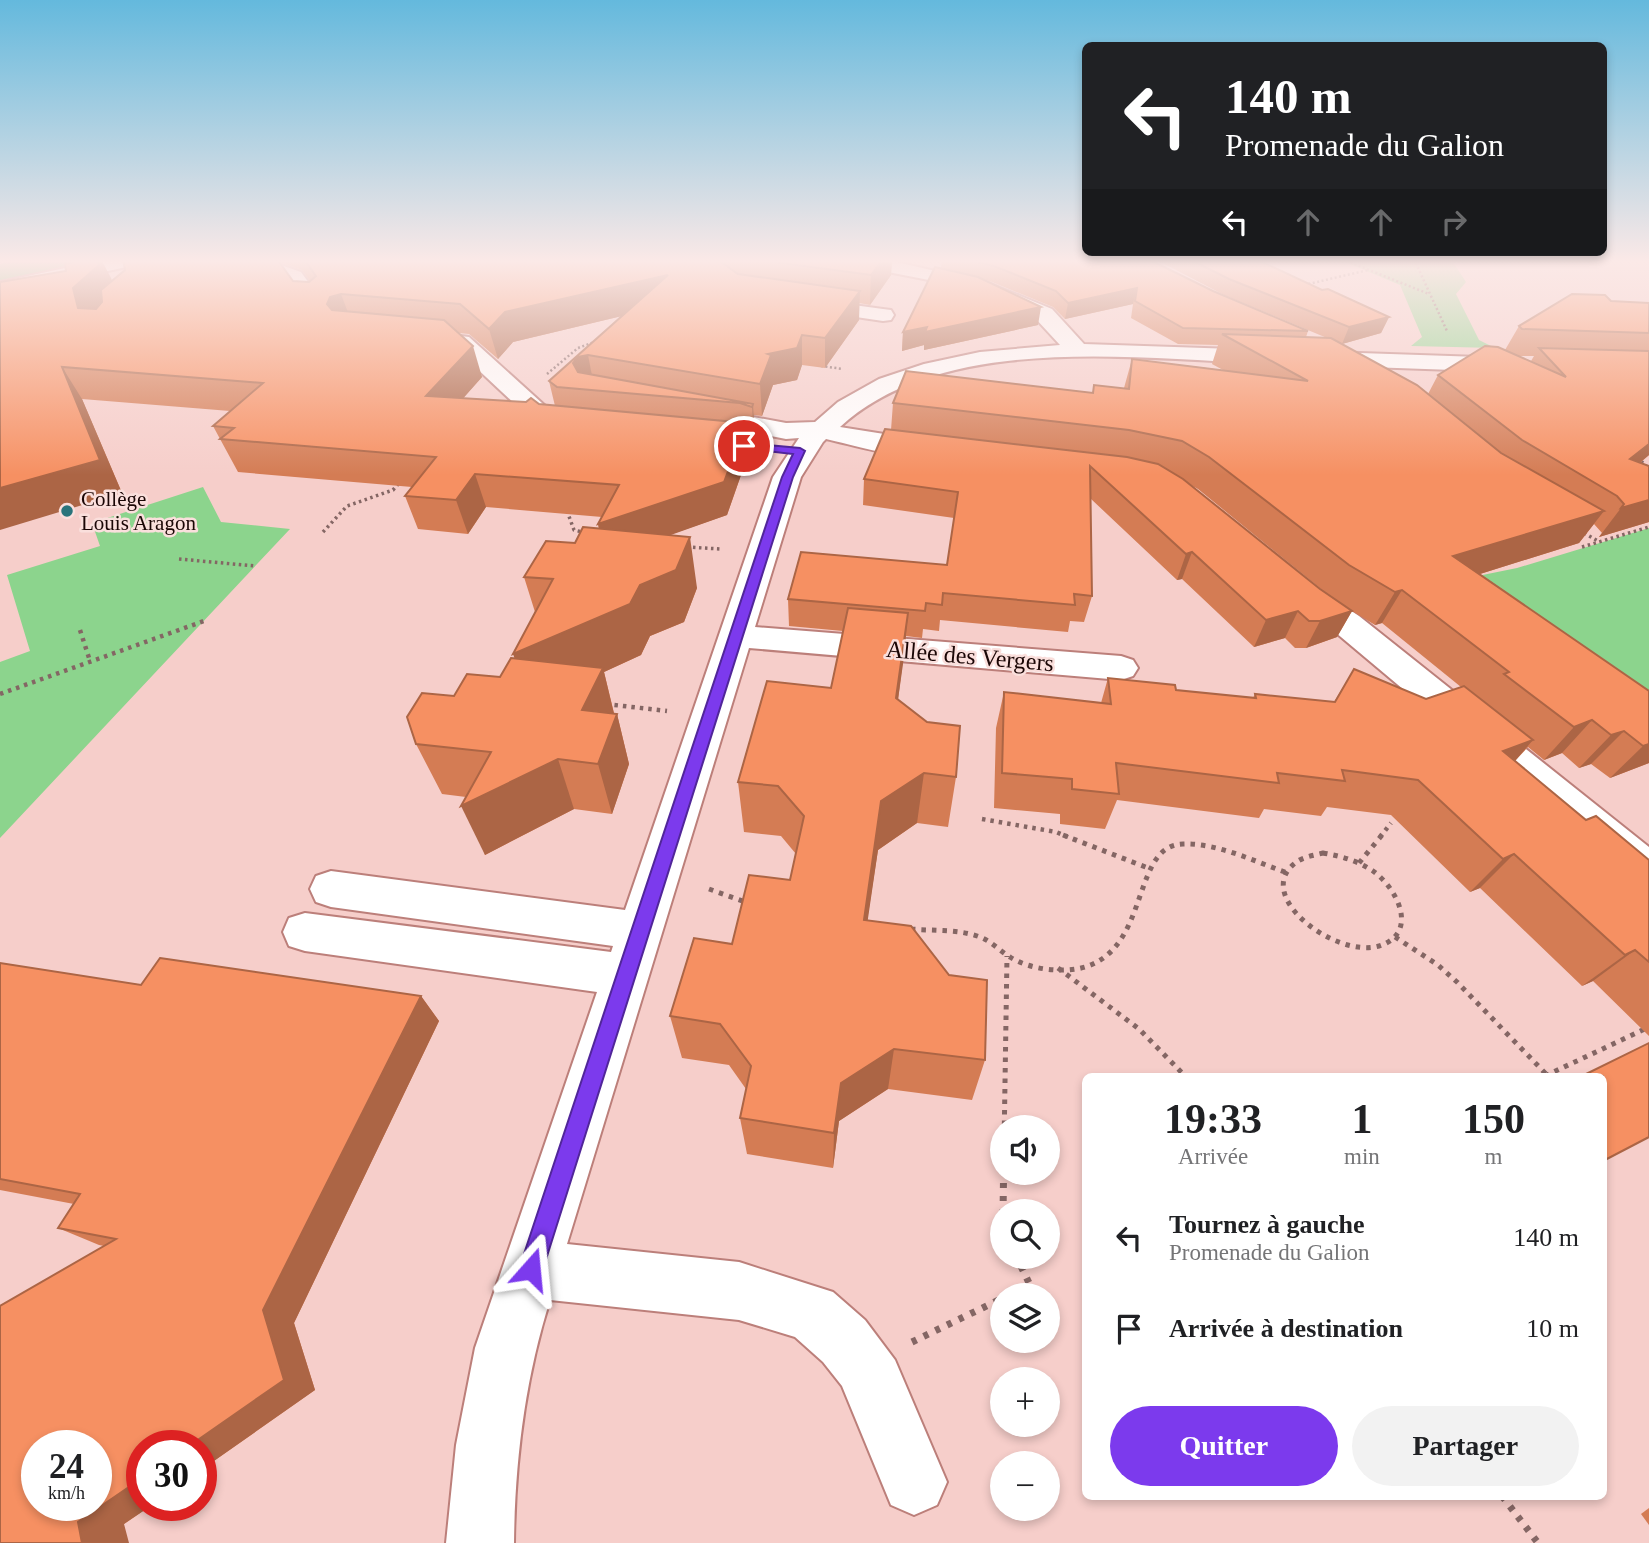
<!DOCTYPE html>
<html lang="fr">
<head>
<meta charset="utf-8">
<style>
  :root { --surface:#fff; --page:#f2f2f2; --text:#202124; --muted:#757577; --accent:#7c3aed }
  body { margin:0; font-family:Georgia,serif; background:var(--page); color:var(--text); height:100vh; display:flex; flex-direction:column; font-size:26px; white-space:nowrap }
  * { box-sizing:border-box; margin:0 }
  p { font-size:23px; color:var(--muted) }
  .icon { flex:none; width:38px; height:38px; fill:none; stroke:currentColor; stroke-width:2; stroke-linecap:round; stroke-linejoin:round }
  .map { position:relative; flex:1; overflow:hidden }
  .details { position:absolute; left:1082px; top:1073px; width:525px; height:427px; display:flex; flex-direction:column; background:var(--surface); border-radius:10px; box-shadow:0 4px 10px #0003 }
  .details>* { flex:none }
  .hud { position:absolute; left:1082px; top:42px; width:525px; height:214px; border-radius:10px; box-shadow:0 4px 10px #0003; background:#202124; color:#fff; overflow:hidden }
  .fabs { position:absolute; left:990px; top:1115px; display:grid; gap:14px }
  .fabs a { display:grid; place-items:center; width:70px; height:70px; border-radius:50%; background:var(--surface); box-shadow:0 4px 10px #0003; font-size:35px }
  .speed { position:absolute; left:21px; top:1430px; display:flex; gap:14px; font-size:35px; font-weight:700; text-align:center }
  .speed>* { display:grid; place-content:center; width:91px; height:91px; border-radius:50%; background:var(--surface); box-shadow:0 4px 10px #0003; line-height:1 }
  .speed small { font-size:18px; font-weight:400 }
  .speed .limit { border:10px solid #d22; background:#fff; color:#111 }
  .pin { position:absolute; display:grid; place-items:center; width:60px; height:60px; color:#fff; margin:-30px; border:4px solid #fff; border-radius:50%; box-shadow:0 2px 7px #0007 }
  .me { position:absolute; width:77px; margin:-38px; rotate:18deg; stroke-linejoin:round; filter:drop-shadow(0 0 5px #0008) }
  .turn { display:flex; align-items:center; gap:24px; height:147px; padding:0 28px; font-size:32px }
  .turn .icon { width:91px; height:91px; stroke-width:2.5 }
  .turn b { display:block; font-size:49px; line-height:60px }
  .lanes { display:flex; align-items:center; height:66px; padding:0 28px; background:#0003; justify-content:center; gap:35px; direction:ltr }
  .lanes .off { opacity:.35 }
  .eta { display:flex; justify-content:space-evenly; align-items:center; height:119px; text-align:center }
  .eta b { font-size:42px; font-weight:800; line-height:49px }
  .primary-button { display:flex; gap:14px; margin-top:auto; padding:14px 28px }
  .primary-button a { flex:1; height:80px; border-radius:42px; background:var(--accent); color:#fff; font-size:28px; font-weight:800; line-height:80px; text-align:center }
  .primary-button a+a { background:var(--page); color:var(--text) }
  ul { padding:0; list-style:none }
  li { display:flex; align-items:center; gap:21px; height:91px; padding:0 28px }
  li div { flex:1 }
  li b { display:block; font-size:26px }
  li em { font-style:normal }
  .map>svg:first-child { display:block }
  .green { fill:#8cd48d }
  .forest { fill:#65b667 }
  .lines { fill:none; stroke-linecap:round; stroke-linejoin:round }
  .minor-casing { stroke:#bc7f7a; stroke-width:4 }
  .path-far4 { stroke:#846664; stroke-width:2.5; stroke-dasharray:2 2.5; stroke-linecap:butt }
  .path-far3 { stroke:#846664; stroke-width:3.5; stroke-dasharray:2.5 3.5; stroke-linecap:butt }
  .path-far2 { stroke:#846664; stroke-width:4.5; stroke-dasharray:3.5 5; stroke-linecap:butt }
  .path-far1 { stroke:#846664; stroke-width:5; stroke-dasharray:4.5 6; stroke-linecap:butt }
  .path { stroke:#846664; stroke-width:7; stroke-dasharray:5 8; stroke-linecap:butt }
  .minor { fill:#fff; fill-rule:evenodd }
  .wall { fill:#d47c54; fill-rule:evenodd }
  .shaded-wall { fill:#ac6545 }
  .building { fill:#f69062; stroke:#ac6545; stroke-width:2; fill-rule:evenodd }
  .route { fill:#7c3aed; stroke:#51269a; stroke-width:2 }
  .poi-dot { fill:#2a747b; stroke:#fadfdc; stroke-width:2.5 }
  .labels { text-anchor:middle; stroke-width:5; stroke-linejoin:round; paint-order:stroke }
  .far-poi-label { font-size:21px; fill:#1a0605; stroke:#fadfdc; text-anchor:start }
  .street-label { font-size:24px; fill:#1a0605; stroke:#fadfdc }
</style>
</head>
<body>
<div class="map">
<svg width="1649" height="1543" viewBox="0 0 1649 1543">
  <rect width="100%" height="100%" fill="#f6ceca"/>
  <!-- green -->
  <g class="green">
    <polygon points="1338,259 1451,259 1466,282 1456,294 1479,340 1495,348 1411,346 1422,337 1400,285"/>
    <polygon points="203,487 221,522 290,529 0,838 0,662 30,651 7,575 100,546 92,523"/>
    <polygon points="1649,528 1649,701 1458,580 1517,568"/>
  </g>
  <!-- forest -->
  <polygon class="forest" points="15,259 109,259 0,283 0,264"/>
  <g class="lines">
    <defs>
      <g id="minor">
        <polygon points="107,259 146,259 136,265 0,294 0,282"/>
        <polygon points="257,259 277,259 281,265 301,272 325,305 321,309 307,309 287,280 267,273"/>
        <path d="M842,259h42l107,25 61,25 32,35 426,14 8,2 4,5 -4,5 -8,2c-85,-3 -170,-6 -255,-9 -128,-5 -313,-29 -415,64l101,16 4,6 -4,6c-31,8 -83,-9 -115,-16l-3,3 -22,35 -46,150 366,29 12,4 5,8 -5,8 -12,4 -372,-32 -182,596 172,18 94,30 32,28 30,40 52,122 -10,23 -23,10 -23,-10 -49,-119 -19,-24 -28,-25 -56,-17 -189,-20c-25,79 -35,160 -36,243h-68l10,-98 19,-97 122,-356 -292,-41 -16,-5 -6,-14 6,-14 16,-5 306,39 2,-6 -282,-39 -15,-5 -6,-13 6,-13 15,-5 294,39 148,-433 26,-39 -13,1 -90,-18 -4,-5 4,-5 9,-3 81,15 29,-1 23,-20 41,-23 45,-15 56,-12 80,-7 -24,-26 -59,-27 -43,-11 -82,-16z"/>
        <polygon points="809,299 883,309 891,310 894,315 891,320 883,321 802,309 798,305 802,301"/>
        <polygon points="428,332 469,337 563,422 577,425 581,430 577,435 568,438 547,434 455,348 420,344 417,339 420,334"/>
        <polygon points="1304,584 1315,587 1359,616 1649,847 1649,888 1634,883 1335,632 1293,601 1288,594 1293,587"/>
      </g>
    </defs>
    <!-- minor casing -->
    <use href="#minor" class="minor-casing"/>
    <!-- path-far4 -->
    <g class="path-far4">
      <polyline points="1342,259 1429,294"/>
      <polyline points="1374,259 1415,263"/>
      <polyline points="1414,259 1447,331"/>
      <polyline points="1304,285 1368,270"/>
      <polyline points="821,366 843,369"/>
      <polyline points="547,374 578,348 597,341"/>
    </g>
    <!-- path-far3 -->
    <g class="path-far3">
      <polyline points="1637,457 1649,469"/>
      <polyline points="567,511 574,530 586,533"/>
      <polyline points="323,532 347,506 393,490 399,483"/>
      <polyline points="1584,533 1598,541"/>
      <polyline points="687,547 720,549"/>
      <polyline points="1582,547 1649,527"/>
      <polyline points="179,559 255,566"/>
    </g>
    <!-- path-far2 -->
    <g class="path-far2">
      <polyline points="80,630 90,661"/>
      <polyline points="0,694 204,621"/>
      <polyline points="606,704 667,711"/>
      <polyline points="982,819 1056,832 1068,837"/>
      <polyline points="1380,837 1391,823"/>
    </g>
    <!-- path-far1 -->
    <g class="path-far1">
      <polyline points="1063,835 1148,868"/>
      <path d="M1323,853c18,3 35,8 50,18 24,17 47,62 6,75 -45,13 -130,-53 -81,-85 6,-4 17,-6 25,-8z"/>
      <polyline points="1359,863 1382,835"/>
      <polyline points="709,889 748,903"/>
      <path d="M911,929c22,2 48,0 69,8 11,4 20,14 30,20 20,13 56,17 78,9 62,-22 44,-121 95,-122 35,-1 70,17 102,28"/>
      <polyline points="1395,937 1438,965 1457,982 1547,1075"/>
      <polyline points="1058,968 1139,1029 1185,1076"/>
      <polyline points="1545,1076 1649,1027"/>
      <polyline points="1004,1146 1007,956"/>
    </g>
    <!-- path -->
    <g class="path">
      <polyline points="1003,1214 1004,1145"/>
      <polyline points="1009,1295 1030,1285 1016,1256"/>
      <polyline points="912,1342 1003,1298"/>
      <polyline points="1502,1496 1538,1543"/>
    </g>
    <!-- minor -->
    <use href="#minor" class="minor"/>
  </g>
  <!-- wall -->
  <g class="wall">
    <path d="M280,259h612l-1,16 -21,30 -11,-2v17l-34,48 -23,-3 -5,15 -24,5 -11,31 -8,-1 1,21 -1,4 -7,-3 1,18 -21,60 -58,20 28,53 -13,34 -34,14 -9,19 -37,17 10,41 3,1 12,50 -17,50 -38,-5 -89,46 -19,-58 -24,-3 -26,-50 38,-48 46,-19 15,-19 20,-46 -11,-35 51,-34 24,-14 -1,-5 4,-7 -116,-10 -18,27 -50,-5 -13,-33 7,-9 -174,-15 -25,-46 17,-15 -148,-12 40,94 -122,-211 111,-4 1,3 13,-11 184,12 1,-1 -8,-11 -19,-7zM622,316l-73,65 6,25 -92,-8 19,-21 -23,-44 10,1 29,25 15,-17z"/>
    <path d="M942,259h206l65,32 95,40 -2,6 21,1 -103,-43 -69,-36h101l66,31 67,27 -8,16 -39,11 86,50 10,-19 67,-25 14,-24 92,-25 38,2v152l-9,8 9,3v56l-50,15 3,-4 -8,-9 -15,19 -99,31 169,117v72l-39,15 -19,-14 -12,4 -17,-15 -18,7 -16,-13 -13,14 71,59 63,40v176l-56,-55 -11,5 -102,-98 -10,4 -79,-77 -64,-8 -6,9 -57,-7 -5,9 -142,-18 -12,29 -45,-5v-10l-66,-6 2,-80 8,-36 97,11 7,-25 68,12 77,8 2,-4 79,8 20,-33 72,30 35,-12 -79,-64 -7,2 -23,-14 -15,26 -31,11h-11l-10,-10 -31,9 -72,-68 -5,1 -87,-82 2,98 -8,26 -14,-1 -2,11 -128,-12 -1,11 -16,-2 -1,9 -16,-2 -8,64 58,77 -8,50 -31,-4 -39,27 -11,71 118,139 -13,40 -84,-11 -49,32 -6,47 -86,-14 -7,-36 6,-29 -17,-24 -47,-7 -12,-42 120,-136 6,-26 -15,-18 -37,-4 -6,-50 93,-94 12,-57 -54,-5 -1,-27 159,-34 7,-47 -91,-13 1,-26 27,-49 2,-27 199,-10 32,-5 8,-29 91,11 -11,-6 6,-19 -40,-1 -47,-26 2,-14 -68,15 -12,-12 -61,-25 -10,-3 56,46 -114,25v-5l-22,6 1,-19 38,-64zM1519,356h15l-3,5zM1187,483l11,6 128,104 -6,-4z"/>
    <polygon points="0,963 141,985 421,996 439,1021 294,1323 315,1390 201,1470 201,1446 142,1505 152,1505 124,1524 0,1543 104,1246 99,1245 58,1228 74,1204 0,1190"/>
    <polygon points="1649,1508 1649,1525 1641,1514"/>
  </g>
  <!-- shaded-wall -->
  <g class="shaded-wall">
    <polygon points="97,259 101,259 111,278 115,294 90,318 78,308 73,288"/>
    <polygon points="883,259 892,259 891,275 870,305 871,275"/>
    <polygon points="668,275 672,304 513,342 498,359 489,329 505,312"/>
    <polygon points="1137,288 1133,304 1065,319 1068,303"/>
    <polygon points="860,291 859,320 825,368 825,338"/>
    <polygon points="341,294 352,323 342,327 327,304 330,297"/>
    <polygon points="1041,307 1038,325 924,350 924,345 902,351 903,332"/>
    <polygon points="1389,317 1381,333 1342,344 1349,327"/>
    <polygon points="802,335 802,365 797,380 773,385 762,416 760,384 768,354"/>
    <polygon points="473,346 482,377 437,428 426,396"/>
    <polygon points="588,355 594,386 579,389 573,363 578,357"/>
    <polygon points="62,367 82,399 122,493 0,530 0,488"/>
    <polygon points="753,404 755,436 754,440 752,407"/>
    <polygon points="746,423 748,455 727,515 606,558 598,524"/>
    <polygon points="1649,444 1649,455 1609,488 1630,459"/>
    <polygon points="475,474 486,507 468,534 456,500"/>
    <polygon points="1649,500 1649,522 1599,537 1621,508"/>
    <polygon points="1604,511 1579,543 1432,589 1453,556"/>
    <polygon points="690,537 697,588 684,622 650,636 641,655 604,672 615,718 617,714 629,764 612,814 598,764 531,705 513,654 640,585"/>
    <polygon points="1192,552 1182,579 1177,580 1186,554"/>
    <polygon points="1402,590 1382,623 1375,625 1395,592"/>
    <polygon points="1298,611 1285,638 1254,647 1266,620"/>
    <polygon points="1352,611 1337,637 1306,648 1320,621"/>
    <polygon points="908,613 903,664 891,749 896,698"/>
    <polygon points="1592,720 1562,753 1544,760 1574,727"/>
    <polygon points="1624,731 1591,764 1579,768 1611,735"/>
    <polygon points="1533,740 1502,776 1503,751"/>
    <polygon points="1649,744 1649,763 1610,778 1643,746"/>
    <polygon points="558,759 574,809 485,855 461,806"/>
    <polygon points="924,773 917,823 878,850 861,966 864,920 881,801"/>
    <polygon points="1514,854 1480,888 1470,892 1503,859"/>
    <polygon points="1635,950 1593,981 1582,986 1625,955"/>
    <polygon points="421,996 439,1021 294,1323 315,1390 201,1470 201,1446 189,1446 263,1310"/>
    <polygon points="894,1049 888,1089 839,1121 833,1168 834,1133 841,1083"/>
    <polygon points="142,1478 142,1505 152,1505 124,1524 129,1543 82,1543 78,1522"/>
  </g>
  <!-- building -->
  <g class="building">
    <polygon points="71,259 97,259 99,265 73,288 78,308 96,309 102,302 101,290 125,270 123,259 277,259 293,281 309,282 316,276 304,259 717,259 738,274 860,291 825,338 802,335 797,348 768,354 771,355 760,384 588,355 578,357 573,363 578,372 753,404 752,407 740,403 557,387 549,381 668,275 505,312 489,329 460,304 341,294 330,297 327,304 332,310 444,320 473,346 426,396 526,402 531,398 539,404 746,423 724,482 598,524 619,485 475,474 456,500 405,496 436,457 220,439 234,428 213,426 263,383 62,367 100,460 0,488 0,282 66,271 65,264 71,263"/>
    <polygon points="752,259 883,259 871,275"/>
    <polygon points="965,259 1148,259 1213,291 1308,331 1183,328 1135,301 1137,288 1068,303 1056,291 994,266"/>
    <polygon points="1189,259 1256,259 1322,290 1328,289 1389,317 1349,327 1229,279"/>
    <polygon points="935,267 978,277 1041,307 925,332 927,327 903,332"/>
    <polygon points="1572,294 1605,295 1611,301 1649,303 1649,333 1522,329 1519,326"/>
    <polygon points="1222,334 1331,338 1417,385 1501,453 1604,511 1453,556 1649,691 1649,744 1643,746 1624,731 1611,735 1592,720 1574,727 1504,674 1509,672 1402,590 1395,592 1349,565 1209,457 1182,441 1129,430 893,403 906,371 1093,393 1094,385 1129,389 1132,359 1308,381"/>
    <polygon points="1485,346 1498,347 1566,377 1539,348 1649,351 1649,444 1630,459 1649,466 1649,500 1621,508 1624,504 1617,496 1522,440 1438,375"/>
    <polygon points="885,429 1127,457 1158,464 1183,479 1320,589 1352,611 1320,621 1309,621 1298,611 1266,620 1192,552 1186,554 1090,466 1092,596 1074,594 1075,605 943,593 942,605 926,603 925,611 788,599 801,552 947,565 958,492 864,479"/>
    <polygon points="583,527 690,537 676,570 640,585 630,604 513,654 553,579 524,577 546,541 575,543"/>
    <polygon points="848,608 908,613 896,698 927,722 960,726 956,777 924,773 881,801 864,920 911,926 949,975 987,980 985,1060 894,1049 841,1083 834,1133 740,1118 751,1066 720,1024 670,1016 694,938 732,944 749,875 790,880 804,816 778,786 738,782 767,681 831,688"/>
    <polygon points="511,658 603,668 582,710 617,714 598,764 558,759 461,806 491,752 416,744 407,717 422,693 454,696 467,674 500,677"/>
    <polygon points="1354,669 1426,699 1464,686 1533,740 1503,751 1586,820 1596,816 1649,860 1649,962 1635,950 1625,955 1514,854 1503,859 1418,780 1342,770 1345,781 1277,773 1279,783 1116,763 1119,794 1072,789 1072,779 1002,773 1004,692 1111,704 1108,678 1175,685 1176,690 1256,698 1255,694 1335,702"/>
    <path d="M160,958l261,38 -158,314 21,70 -95,66h-47v32l-64,44 4,21h-82v-237l116,-67 -58,-11 22,-34 -80,-15v-216l141,22zM37,1446h59v59h-59z"/>
    <polygon points="1649,1043 1649,1137 1603,1161 1603,1076 1582,1076"/>
  </g>
  <!-- sky -->
  <linearGradient id="sky" x2="0" y2="1"><stop stop-color="#64b9dd"/><stop offset="0.55" stop-color="#fbe9e7"/><stop offset="1" stop-color="#fbe9e7" stop-opacity="0"/></linearGradient>
  <rect width="1649" height="475" fill="url(#sky)"/>
  <!-- route -->
  <polygon class="route" points="744,443 800,448 805,451 793,477 543,1269 539,1278 531,1281 522,1278 519,1269 782,477 793,454 740,448 740,444"/>
  <!-- markers -->
  <circle class="poi-dot" cx="67" cy="511" r="7"/>
  <g class="labels">
    <!-- far-poi labels -->
    <g class="far-poi-label">
      <text x="81" y="506">Collège<tspan x="81" dy="24">Louis Aragon</tspan></text>
    </g>
    <!-- street labels -->
    <g class="street-label">
      <text transform="translate(970 656) rotate(5)" y="8">Allée des Vergers</text>
    </g>
  </g>
</svg>
<div class="fabs">
<a><svg class="icon" aria-label="sound" viewBox="0 0 24 24"><path d="M4 9h4l5-4v14l-5-4H4zM17 9q2 3 0 6"/></svg></a>
<a><svg class="icon" aria-label="search" viewBox="0 0 24 24"><circle cx="10" cy="10" r="6"/><path d="M15 15l6 6"/></svg></a>
<a><svg class="icon" aria-label="layers" viewBox="0 0 24 24"><path d="M12 4l9 5-9 5-9-5zM3 14l9 5 9-5"/></svg></a>
<a>+</a>
<a>−</a>
</div>
<div class="speed"><div>24<small>km/h</small></div><div class="limit">30</div></div>
<div class="pin" style="left:744px;top:446px;background:#d93025"><svg class="icon" aria-label="arrive" viewBox="0 0 24 24"><path d="M6 21V4h12l-3 4 3 4H6"/></svg></div>
<svg class="me" style="left:531px;top:1269px" viewBox="-20 -20 40 40"><path d="M0-17L14 15 0 8-14 15z" fill="#7c3aed" stroke="#fff" stroke-width="4"/></svg>
<div class="hud">
<div class="turn"><svg class="icon" aria-label="left" viewBox="0 0 24 24"><path d="M17 20v-9H6M10 6l-5 5 5 5"/></svg><div><b>140 m</b>Promenade du Galion</div></div>
<div class="lanes"><svg class="icon" aria-label="left" viewBox="0 0 24 24"><path d="M17 20v-9H6M10 6l-5 5 5 5"/></svg><svg class="icon off" aria-label="ahead" viewBox="0 0 24 24"><path d="M12 20V5M6 11l6-6 6 6"/></svg><svg class="icon off" aria-label="ahead" viewBox="0 0 24 24"><path d="M12 20V5M6 11l6-6 6 6"/></svg><svg class="icon off" aria-label="right" viewBox="0 0 24 24"><path d="M7 20v-9h11M14 6l5 5-5 5"/></svg></div>
</div>
<section class="details">
<div class="eta">
<div><b>19:33</b><p>Arrivée</p></div>
<div><b>1</b><p>min</p></div>
<div><b>150</b><p>m</p></div>
</div>
<ul>
<li><svg class="icon" aria-label="left" viewBox="0 0 24 24"><path d="M17 20v-9H6M10 6l-5 5 5 5"/></svg><div><b>Tournez à gauche</b><p>Promenade du Galion</p></div><em>140 m</em></li>
<li><svg class="icon" aria-label="arrive" viewBox="0 0 24 24"><path d="M6 21V4h12l-3 4 3 4H6"/></svg><div><b>Arrivée à destination</b></div><em>10 m</em></li>
</ul>
<div class="primary-button"><a>Quitter</a><a>Partager</a></div>
</section>
</div>
</body>
</html>
